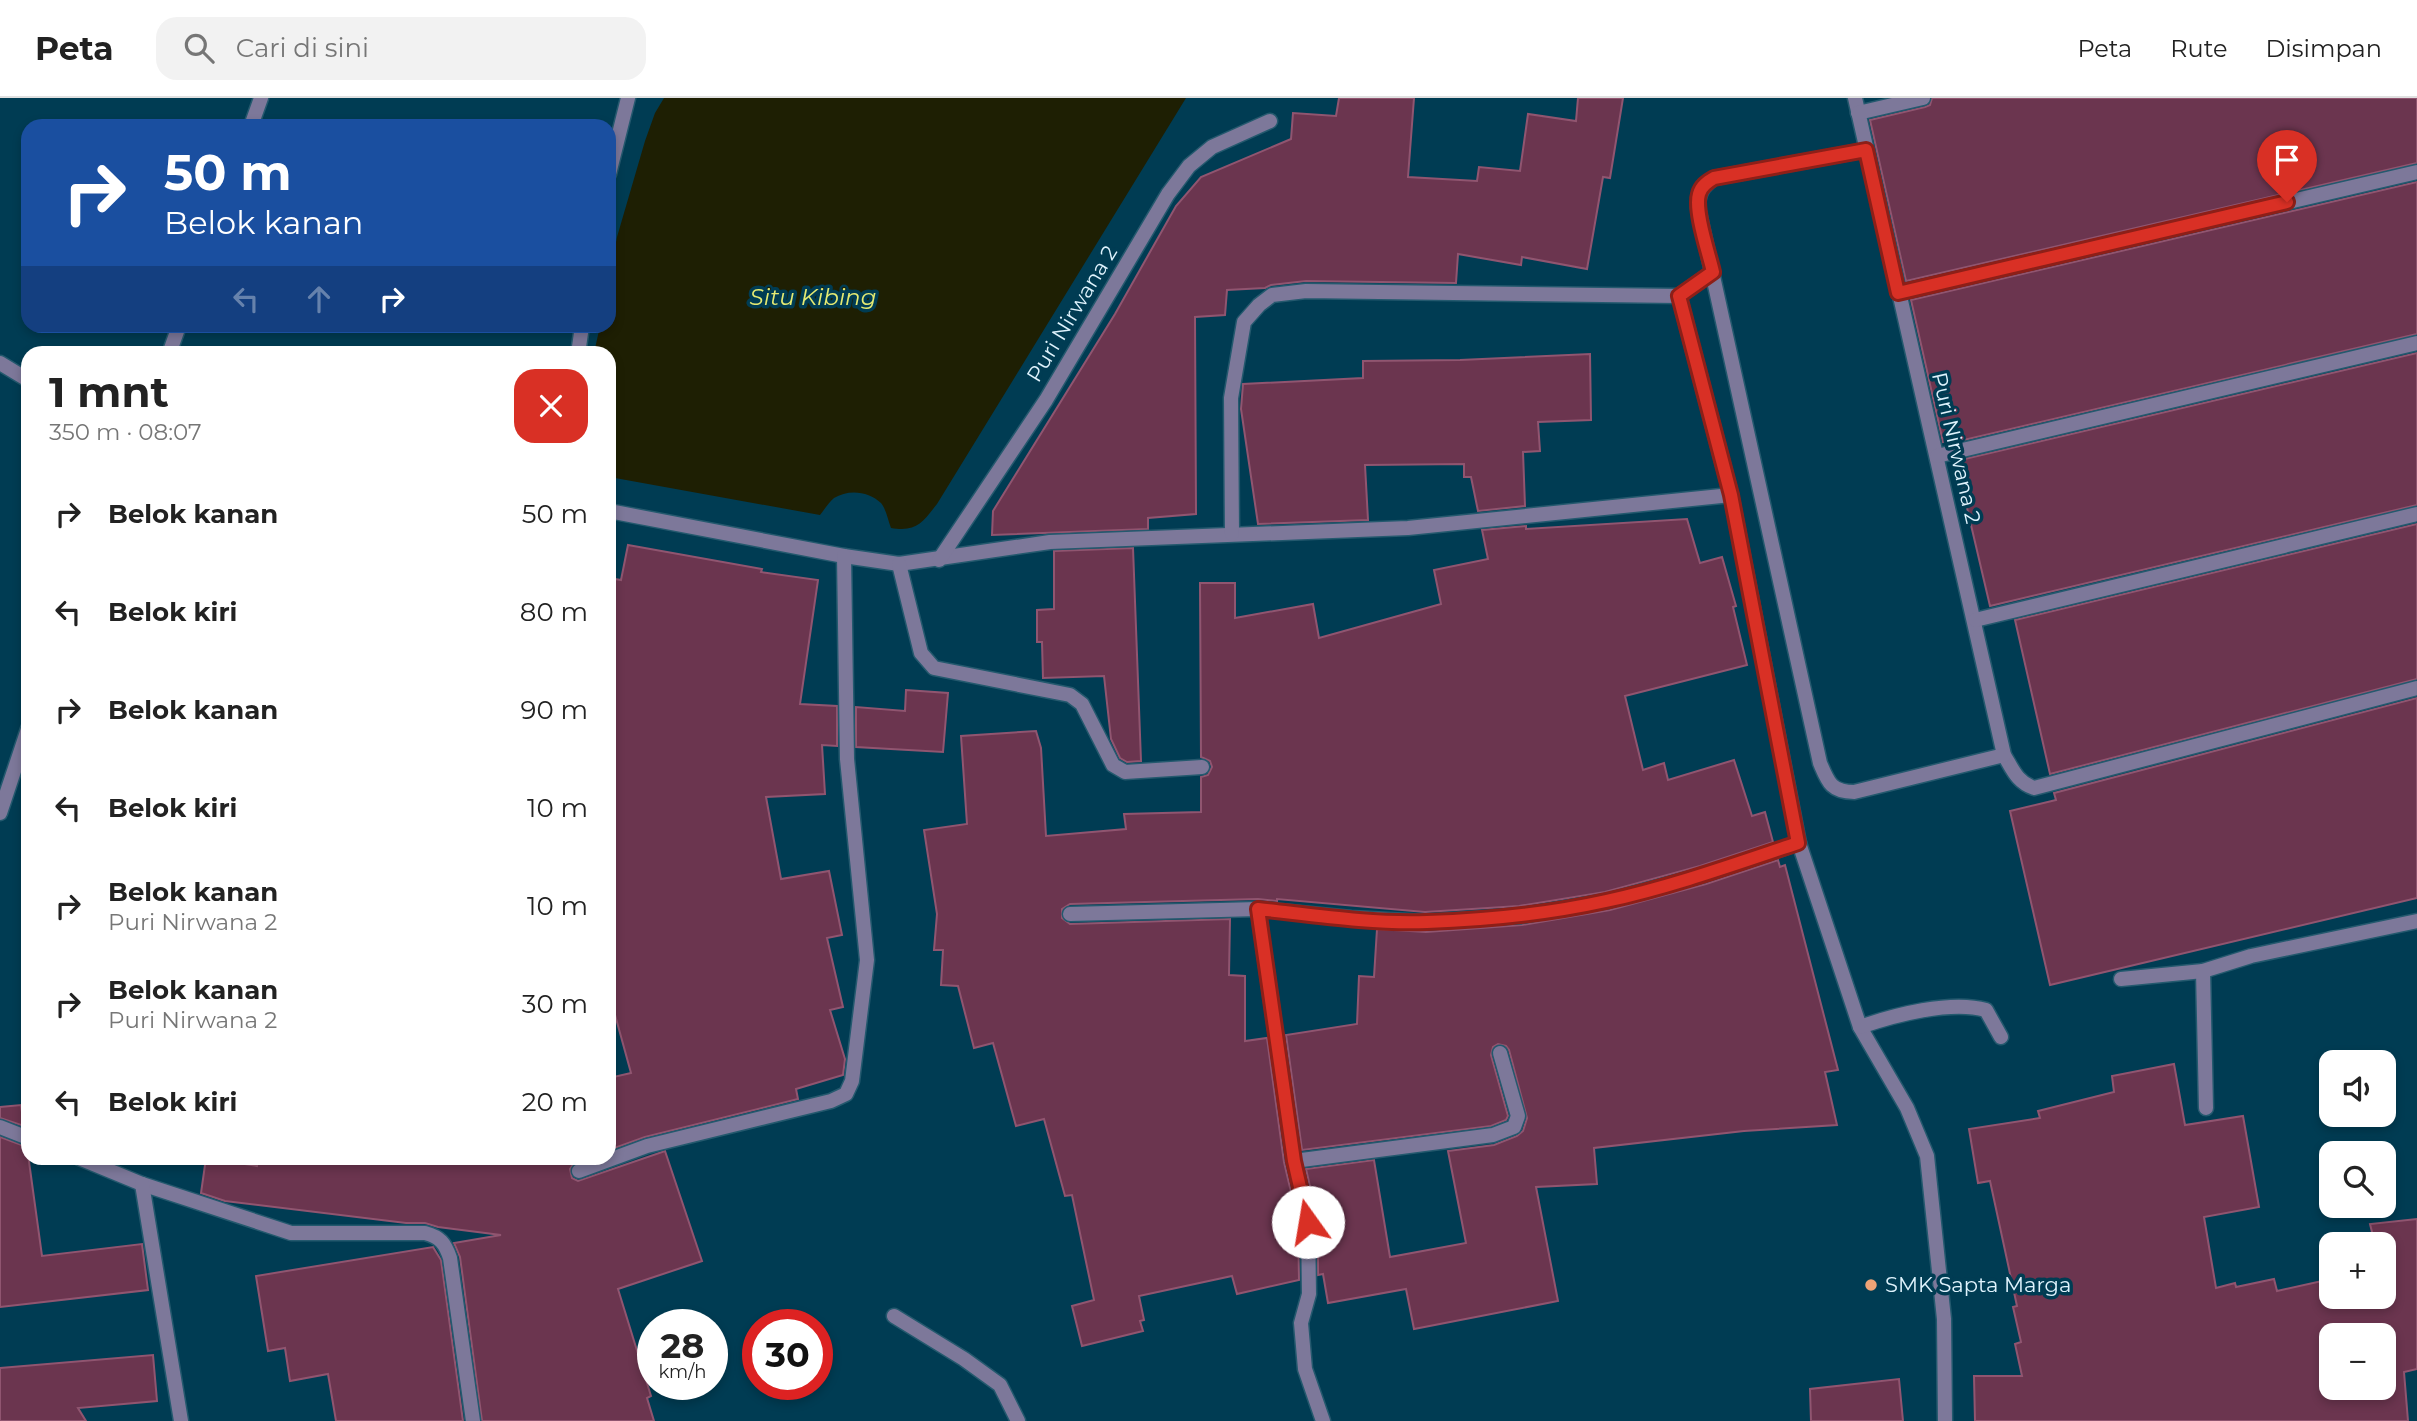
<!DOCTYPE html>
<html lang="id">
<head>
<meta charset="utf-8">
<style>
  :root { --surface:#fff; --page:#f2f2f2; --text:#222; --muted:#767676; --line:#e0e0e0 }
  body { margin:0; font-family:Montserrat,sans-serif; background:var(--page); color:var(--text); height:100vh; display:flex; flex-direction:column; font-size:26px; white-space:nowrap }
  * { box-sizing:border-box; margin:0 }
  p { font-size:23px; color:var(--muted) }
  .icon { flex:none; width:38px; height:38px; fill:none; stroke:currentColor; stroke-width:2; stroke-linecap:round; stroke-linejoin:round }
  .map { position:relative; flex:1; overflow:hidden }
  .drawer { position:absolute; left:21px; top:248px; width:595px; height:819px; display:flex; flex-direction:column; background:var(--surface); border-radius:21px; box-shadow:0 4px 10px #0003 }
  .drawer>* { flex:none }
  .banner { position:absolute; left:21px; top:21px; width:595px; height:214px; border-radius:21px; box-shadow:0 4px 10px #0003; background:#1a4fa0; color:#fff; overflow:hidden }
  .tools { position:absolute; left:2319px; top:952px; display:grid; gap:14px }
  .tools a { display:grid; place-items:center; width:77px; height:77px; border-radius:14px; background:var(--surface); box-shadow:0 4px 10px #0003; font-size:35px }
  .speed { position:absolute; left:637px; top:1211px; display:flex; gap:14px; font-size:35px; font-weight:700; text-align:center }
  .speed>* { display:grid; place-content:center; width:91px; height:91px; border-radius:50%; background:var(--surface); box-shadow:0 4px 10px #0003; line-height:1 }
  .speed small { font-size:18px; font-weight:400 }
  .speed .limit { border:10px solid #d22; background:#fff; color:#111 }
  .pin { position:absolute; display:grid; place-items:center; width:60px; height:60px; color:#fff; margin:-72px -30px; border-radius:50% 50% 50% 0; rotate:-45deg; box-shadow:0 0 7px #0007 }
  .pin .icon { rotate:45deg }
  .me { position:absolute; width:77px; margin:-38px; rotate:347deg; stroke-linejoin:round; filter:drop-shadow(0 0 5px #0008) }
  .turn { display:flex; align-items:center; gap:24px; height:147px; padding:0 28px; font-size:32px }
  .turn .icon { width:91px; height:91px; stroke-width:2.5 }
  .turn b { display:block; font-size:49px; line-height:60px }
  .lanes { display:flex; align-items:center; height:66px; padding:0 28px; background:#0003; justify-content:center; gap:35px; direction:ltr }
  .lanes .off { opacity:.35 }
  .round { display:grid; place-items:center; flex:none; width:74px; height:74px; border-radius:21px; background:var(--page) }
  .headline { display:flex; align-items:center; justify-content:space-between; height:119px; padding:0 28px }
  h1 { font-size:42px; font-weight:700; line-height:52px }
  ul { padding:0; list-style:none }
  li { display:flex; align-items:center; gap:21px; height:98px; padding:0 28px }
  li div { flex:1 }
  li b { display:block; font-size:26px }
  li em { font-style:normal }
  header { display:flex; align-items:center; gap:42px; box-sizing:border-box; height:98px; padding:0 35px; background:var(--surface); border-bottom:2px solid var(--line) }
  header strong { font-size:33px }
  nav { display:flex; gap:38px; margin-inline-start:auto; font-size:24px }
  .search { width:490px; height:63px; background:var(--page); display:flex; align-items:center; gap:18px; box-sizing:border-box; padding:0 24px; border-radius:21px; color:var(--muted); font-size:26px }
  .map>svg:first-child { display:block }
  .water { fill:#1e1f03 }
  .building { fill:#6b354f; stroke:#905570; stroke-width:2; fill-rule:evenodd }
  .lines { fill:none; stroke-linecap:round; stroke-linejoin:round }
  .service-casing { stroke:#24596e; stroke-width:17 }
  .minor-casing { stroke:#24596e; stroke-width:17 }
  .service { stroke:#7d789a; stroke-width:14 }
  .minor { stroke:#7d789a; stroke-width:14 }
  .route-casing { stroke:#8d1f18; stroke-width:18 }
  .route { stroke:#d93025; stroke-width:12 }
  .poi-dot { fill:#efa376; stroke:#003c53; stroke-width:2.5 }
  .labels { text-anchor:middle; stroke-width:7; stroke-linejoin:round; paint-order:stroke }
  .street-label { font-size:21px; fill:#dff3fd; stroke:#003c53 }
  .poi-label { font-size:21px; fill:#dff3fd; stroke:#003c53; text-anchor:start }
  .water-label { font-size:23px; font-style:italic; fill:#e6eb72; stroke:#003c53 }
</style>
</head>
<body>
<header>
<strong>Peta</strong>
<div class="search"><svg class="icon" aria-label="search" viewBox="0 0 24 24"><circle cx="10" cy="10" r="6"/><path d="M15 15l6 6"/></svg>Cari di sini</div>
<nav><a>Peta</a><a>Rute</a><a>Disimpan</a></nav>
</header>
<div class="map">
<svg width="2417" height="1323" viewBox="0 0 2417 1323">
  <rect width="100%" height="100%" fill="#003c53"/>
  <!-- water -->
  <path class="water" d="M664,0h522l-249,406c-15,19 -20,28 -46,24 -3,-8 -5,-19 -10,-25 -12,-12 -33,-14 -47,-5 -5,4 -10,12 -14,17l-205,-37 -6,-6v-118l-15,-1 6,-27h9v-47l8,-42 28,-96 10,-28z"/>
  <!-- building -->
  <g class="building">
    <polygon points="1339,0 1414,0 1408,79 1477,83 1479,69 1520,73 1528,16 1576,23 1578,0 1623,0 1610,80 1603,79 1587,171 1522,159 1521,167 1458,156 1456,185 1306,183 1271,187 1265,190 1227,192 1225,217 1195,219 1196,416 1148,420 1148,431 992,437 993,413 1115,216 1176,108 1201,79 1291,41 1293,15 1336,18"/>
    <polygon points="1932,0 2417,0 2417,65 1906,183 1870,22 1925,9 1930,7"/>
    <polygon points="2417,84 2417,236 1951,345 1951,342 1943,344 1911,202"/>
    <polygon points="2417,255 2417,407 1990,508 1956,363"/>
    <polygon points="1590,256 1591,322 1538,324 1540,353 1523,354 1525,408 1478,413 1471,379 1464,379 1464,366 1365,367 1368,422 1258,426 1241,311 1243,286 1363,280 1363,263 1460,262"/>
    <polygon points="1687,421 1700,465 1722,459 1736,508 1733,509 1747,567 1625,598 1643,672 1664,665 1668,682 1734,662 1752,718 1765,714 1773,744 1700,768 1605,794 1519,808 1425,814 1277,801 1277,803 1258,801 1070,806 1062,811 1062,820 1070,826 1230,821 1229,877 1245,878 1245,943 1267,940 1284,1064 1298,1124 1299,1182 1237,1196 1232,1178 1139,1198 1144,1222 1140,1223 1143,1233 1082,1248 1072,1208 1094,1202 1072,1097 1065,1098 1044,1021 1016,1028 993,945 974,950 958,888 941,887 943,852 934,852 937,816 924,732 967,726 961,638 1036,633 1041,650 1046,738 1126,731 1124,716 1201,714 1201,679 1208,677 1212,669 1210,663 1201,659 1200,485 1235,485 1235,520 1313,506 1319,540 1441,506 1434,472 1488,461 1482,432 1526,428 1526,431"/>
    <polygon points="2417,426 2417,581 2050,676 2015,522"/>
    <polygon points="628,447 762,471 761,474 818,482 800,606 837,608 837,648 822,647 825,696 766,699 781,781 829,773 842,837 827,840 843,909 830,912 845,961 843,977 796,991 798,1001 645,1039 609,1052 609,980 631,975 609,895 609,480 621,482"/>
    <polygon points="1133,450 1141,663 1127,664 1120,660 1111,641 1104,578 1043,580 1042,544 1037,544 1037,512 1054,511 1054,453"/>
    <polygon points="906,592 948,595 943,654 856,649 856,609 905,613"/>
    <polygon points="2417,600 2417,800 2050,887 2010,713 2056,702 2054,695"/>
    <polygon points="1778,762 1780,769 1785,767 1838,972 1825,974 1837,1027 1744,1033 1594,1050 1597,1086 1536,1089 1558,1203 1414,1231 1406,1191 1328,1205 1323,1176 1318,1177 1318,1123 1306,1071 1374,1062 1390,1159 1466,1145 1448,1053 1494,1047 1517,1038 1523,1033 1527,1020 1509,952 1506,948 1498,946 1493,949 1491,957 1508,1018 1506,1022 1491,1028 1302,1052 1286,937 1357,926 1359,878 1374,879 1377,831 1426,834 1522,827 1610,812 1706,786"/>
    <path d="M2174,966l11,61 58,-9 16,91 -55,10 12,71 19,-5 1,4 38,-8 3,12 54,-12v18h53v-53h-28l-1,-5 18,-3 -3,-12 47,-5v150l-13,3 4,49h-433l-1,-45h48l-7,-32 6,-2 -8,-35 4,-1 -27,-125 -12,2 -9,-54 71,-11 -2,-7 76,-19 -2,-16zM2331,1237h53v53h-53z"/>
    <polygon points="21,1007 24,1028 0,1020 0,1009"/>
    <polygon points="0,1039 27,1049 42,1158 142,1146 148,1192 0,1209"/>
    <polygon points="665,1053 702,1163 618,1191 651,1298 647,1300 654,1323 482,1323 460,1159 454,1145 501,1137 438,1129 425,1125 406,1125 225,1103 201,1095 206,1060 257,1068 258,1060 585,1060 575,1064 570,1071 572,1080 578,1083"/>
    <polygon points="433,1149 441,1162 463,1323 336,1323 328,1276 290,1283 285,1250 268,1253 256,1178"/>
    <polygon points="153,1257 157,1303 78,1310 86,1323 0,1323 0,1270"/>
    <polygon points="1899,1281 1903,1323 1811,1323 1810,1291"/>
  </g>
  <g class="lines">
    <defs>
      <polyline id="service" points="0,265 28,282"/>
      <g id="minor">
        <path d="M1855,0l149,657c9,15 13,27 30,33l383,-100"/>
        <polyline points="1858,15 1923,0"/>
        <polyline points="251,28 261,0"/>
        <path d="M1866,52l-152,28c-12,9 -16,15 -16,30l122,555c8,19 11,29 34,29l150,-37"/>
        <polyline points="609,76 628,0"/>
        <polyline points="1713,174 1679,198 1731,397 1799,745 1860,929 1907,1010 1927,1058 1944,1221 1945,1323"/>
        <polyline points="1898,195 2417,74"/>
        <polyline points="169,256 179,228"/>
        <polyline points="578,256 582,228"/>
        <polyline points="1937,358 2417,245"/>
        <polyline points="609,413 844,458 899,466 1050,444 1408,430 1731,397"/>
        <polyline points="1232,436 1231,300 1244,224 1259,207 1272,197 1306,193 1679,198"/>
        <polyline points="939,462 1046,302 1168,96 1189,68 1212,49 1270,23"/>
        <polyline points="899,466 921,555 934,570 1070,597 1082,606 1113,667 1125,674 1202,669"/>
        <polyline points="1975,522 2417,416"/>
        <polyline points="0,715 28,631"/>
        <polyline points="1258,811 1294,1063 1308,1123 1309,1196 1301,1225 1305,1271 1323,1323"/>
        <polyline points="1070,816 1258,811 1351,820 1425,824 1520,818 1607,803 1703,777 1799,745"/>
        <polyline points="2121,881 2203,873"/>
        <path d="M1860,929c34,-12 91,-27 126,-17l15,27"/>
        <polyline points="2206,1010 2203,873 2251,858 2417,823"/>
        <polyline points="0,1029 28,1040"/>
        <path d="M79,1060l63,26 149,49h134c15,4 20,10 25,25l23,163"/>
        <polyline points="1294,1063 1493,1037 1514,1029 1518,1018 1500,955"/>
        <polyline points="579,1073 647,1048 831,1003 846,996 852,983 867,862 847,661 844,458"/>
        <polyline points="142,1086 181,1323"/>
        <polyline points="894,1218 964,1261 1000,1287 1018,1323"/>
      </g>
    </defs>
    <!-- service casing -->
    <use href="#service" class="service-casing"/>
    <!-- minor casing -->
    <use href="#minor" class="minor-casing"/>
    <!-- service -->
    <use href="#service" class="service"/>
    <!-- minor -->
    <use href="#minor" class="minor"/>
  </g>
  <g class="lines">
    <defs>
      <path id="route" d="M1308,1124l-14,-61 -36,-252c55,6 113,15 169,13 60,-2 120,-8 179,-21 65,-14 129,-37 192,-58l-67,-348 -52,-199 34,-24c-4,-18 -19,-61 -14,-78 2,-8 8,-12 15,-16l152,-28 32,143 389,-91"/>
    </defs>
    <!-- route casing -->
    <use href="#route" class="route-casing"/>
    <!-- route -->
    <use href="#route" class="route"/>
  </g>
  <!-- markers -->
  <circle class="poi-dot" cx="1871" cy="1187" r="7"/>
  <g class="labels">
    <!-- street labels -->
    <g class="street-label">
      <text transform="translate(1072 216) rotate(-59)" y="7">Puri Nirwana 2</text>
      <text transform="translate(1956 350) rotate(77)" y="7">Puri Nirwana 2</text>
    </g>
    <!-- poi labels -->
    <g class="poi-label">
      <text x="1885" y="1194">SMK Sapta Marga</text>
    </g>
    <!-- water labels -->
    <g class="water-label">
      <text x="813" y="207">Situ Kibing</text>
    </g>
  </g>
</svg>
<div class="tools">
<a><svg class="icon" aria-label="sound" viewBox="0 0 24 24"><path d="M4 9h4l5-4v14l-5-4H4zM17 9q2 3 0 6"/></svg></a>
<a><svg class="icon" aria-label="search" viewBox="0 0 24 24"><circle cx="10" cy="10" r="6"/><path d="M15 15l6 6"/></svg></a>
<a>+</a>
<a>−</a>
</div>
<div class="speed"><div>28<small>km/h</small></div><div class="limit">30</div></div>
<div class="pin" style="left:2287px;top:104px;background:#d93025"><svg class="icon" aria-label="arrive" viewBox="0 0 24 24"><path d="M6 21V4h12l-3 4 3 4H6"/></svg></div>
<svg class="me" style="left:1308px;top:1124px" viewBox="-20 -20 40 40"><circle r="19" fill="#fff"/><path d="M0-13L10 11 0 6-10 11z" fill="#d93025"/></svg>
<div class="banner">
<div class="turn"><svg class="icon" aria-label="right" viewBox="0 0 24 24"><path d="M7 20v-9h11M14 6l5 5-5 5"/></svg><div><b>50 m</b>Belok kanan</div></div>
<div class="lanes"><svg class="icon off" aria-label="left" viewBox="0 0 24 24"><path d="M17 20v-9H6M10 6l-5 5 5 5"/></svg><svg class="icon off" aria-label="ahead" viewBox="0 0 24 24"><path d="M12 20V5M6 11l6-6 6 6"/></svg><svg class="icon" aria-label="right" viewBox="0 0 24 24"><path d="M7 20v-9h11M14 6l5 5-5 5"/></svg></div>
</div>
<section class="drawer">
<div class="headline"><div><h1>1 mnt</h1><p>350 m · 08:07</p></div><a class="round" style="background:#d93025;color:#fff"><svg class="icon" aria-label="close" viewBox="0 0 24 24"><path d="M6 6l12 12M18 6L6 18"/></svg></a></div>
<ul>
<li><svg class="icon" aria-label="right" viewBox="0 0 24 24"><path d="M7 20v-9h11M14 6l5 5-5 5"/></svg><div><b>Belok kanan</b></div><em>50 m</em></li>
<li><svg class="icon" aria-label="left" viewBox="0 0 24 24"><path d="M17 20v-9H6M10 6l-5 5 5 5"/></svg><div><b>Belok kiri</b></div><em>80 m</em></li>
<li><svg class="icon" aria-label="right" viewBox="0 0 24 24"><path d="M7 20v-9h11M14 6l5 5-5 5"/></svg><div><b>Belok kanan</b></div><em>90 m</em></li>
<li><svg class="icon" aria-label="left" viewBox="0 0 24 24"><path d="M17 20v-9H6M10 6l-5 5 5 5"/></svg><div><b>Belok kiri</b></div><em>10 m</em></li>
<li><svg class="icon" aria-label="right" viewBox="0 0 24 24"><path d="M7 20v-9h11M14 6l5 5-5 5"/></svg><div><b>Belok kanan</b><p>Puri Nirwana 2</p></div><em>10 m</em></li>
<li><svg class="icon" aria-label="right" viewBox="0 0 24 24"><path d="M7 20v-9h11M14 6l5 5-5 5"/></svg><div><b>Belok kanan</b><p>Puri Nirwana 2</p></div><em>30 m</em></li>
<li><svg class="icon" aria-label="left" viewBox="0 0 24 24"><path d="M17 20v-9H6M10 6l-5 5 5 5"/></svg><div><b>Belok kiri</b></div><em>20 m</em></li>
</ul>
</section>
</div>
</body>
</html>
